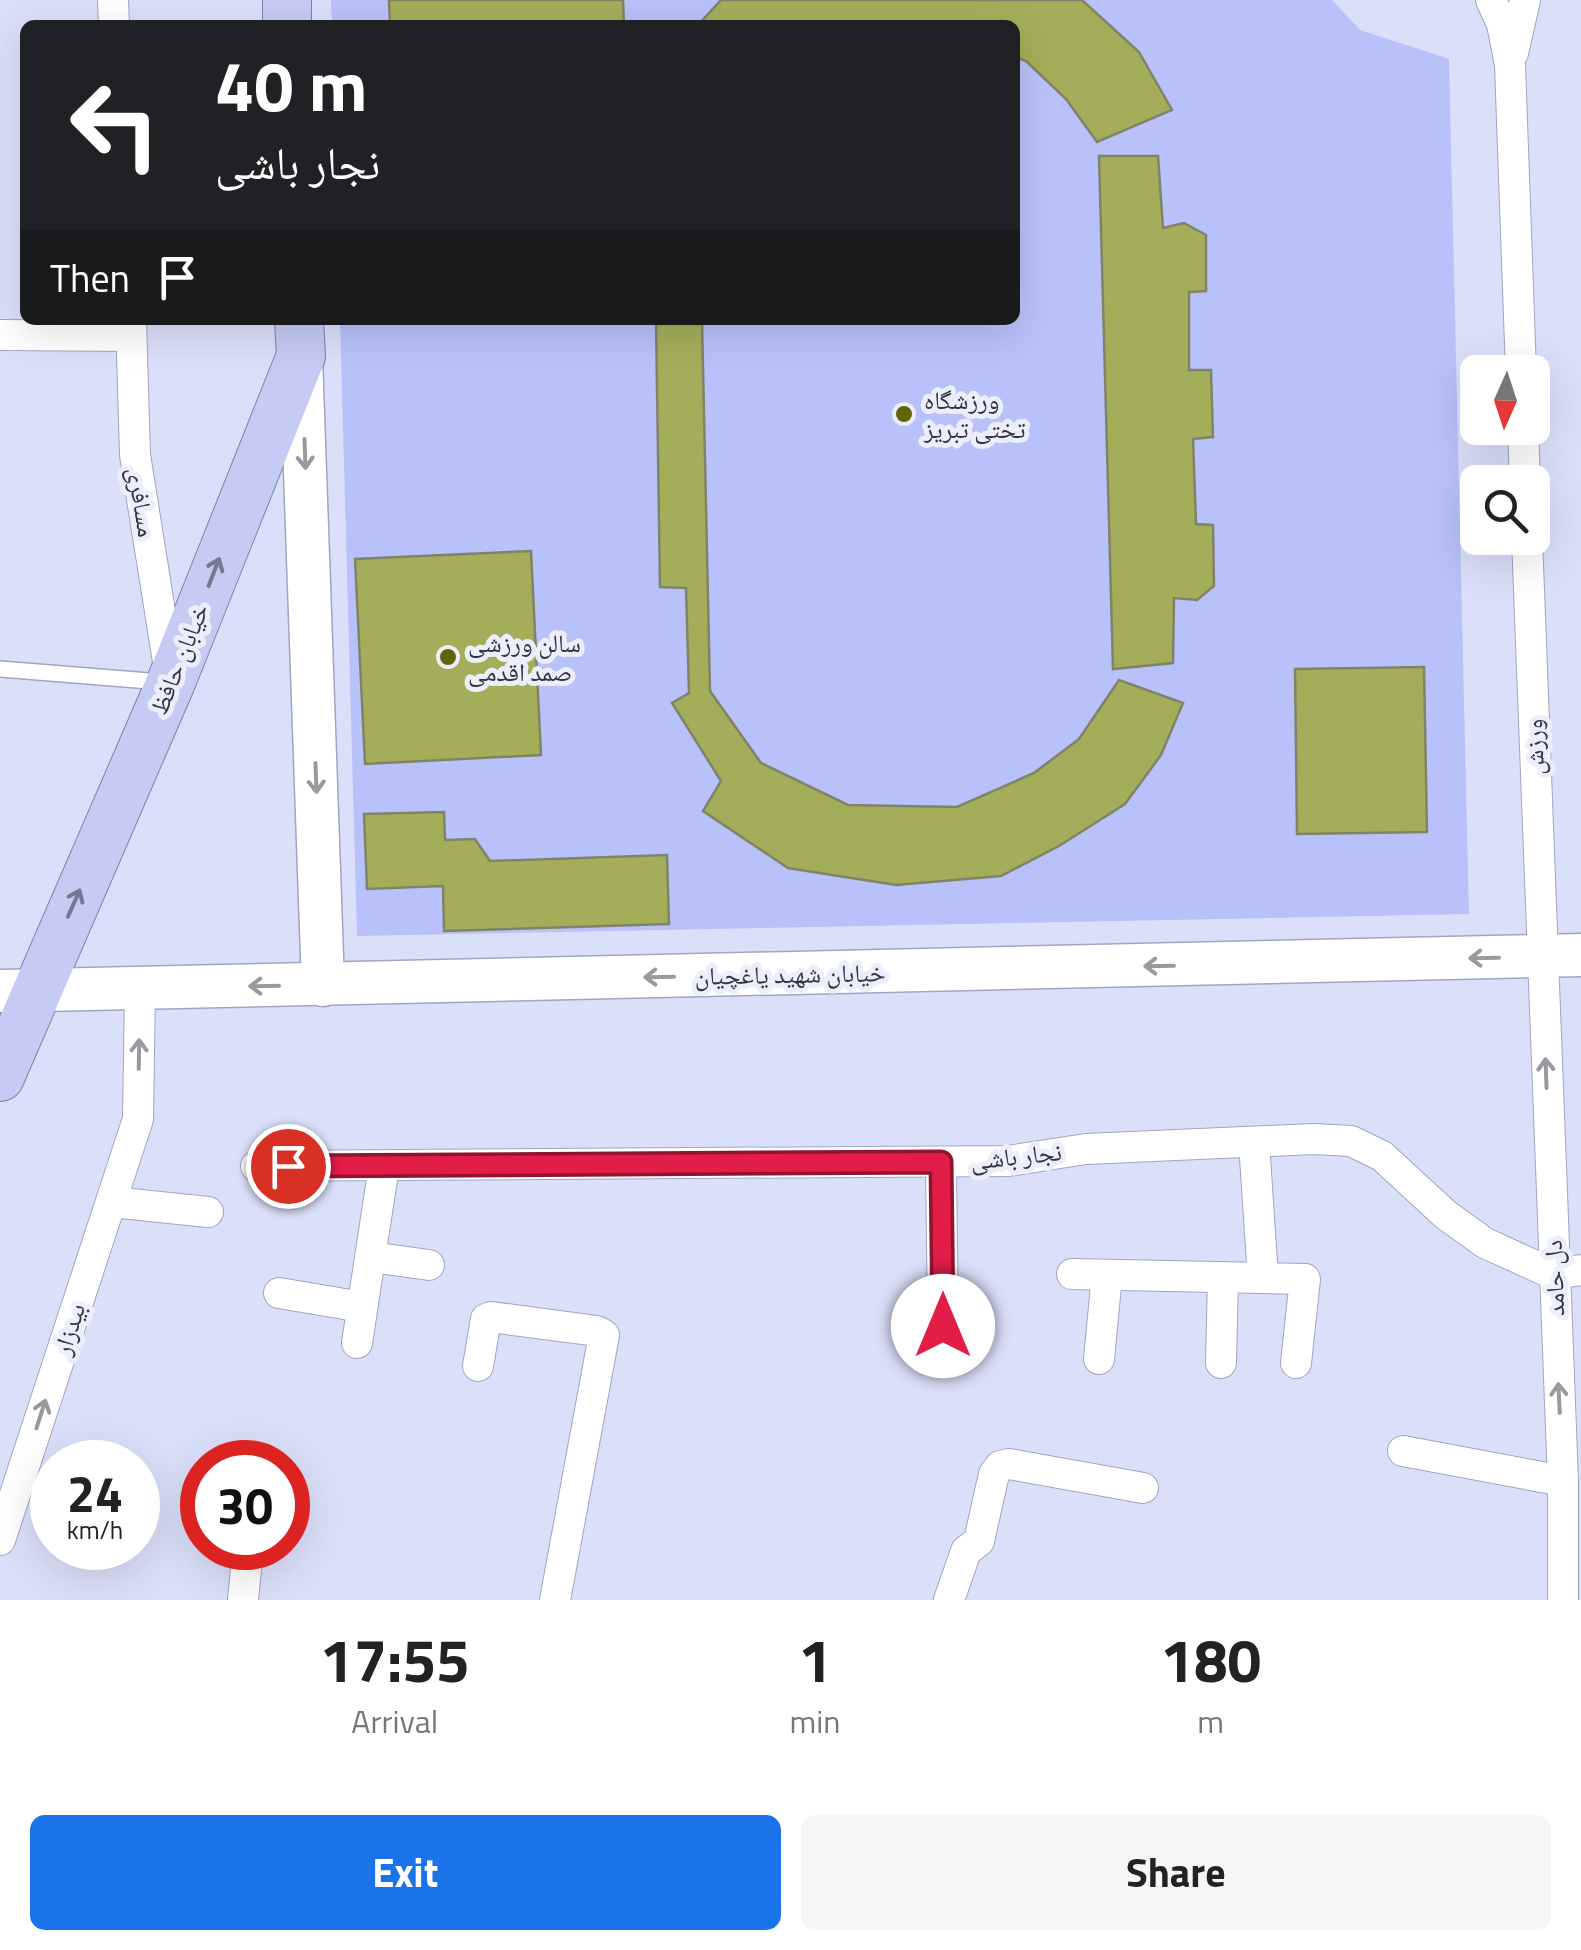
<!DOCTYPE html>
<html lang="en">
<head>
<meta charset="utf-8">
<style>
  :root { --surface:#fff; --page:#f6f6f6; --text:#222; --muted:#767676; --accent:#1a73e8 }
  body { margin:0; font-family:"Titillium Web","Noto Naskh Arabic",sans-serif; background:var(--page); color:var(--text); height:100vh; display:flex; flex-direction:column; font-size:38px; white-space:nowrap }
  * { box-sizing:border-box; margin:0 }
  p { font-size:32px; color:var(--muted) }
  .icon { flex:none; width:55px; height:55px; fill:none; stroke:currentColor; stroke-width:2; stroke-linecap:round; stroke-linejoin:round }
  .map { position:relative; height:1600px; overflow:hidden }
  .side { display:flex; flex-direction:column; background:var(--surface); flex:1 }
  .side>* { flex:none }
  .guide { position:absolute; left:20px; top:20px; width:1000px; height:305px; border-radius:15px; box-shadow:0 10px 40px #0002; background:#202124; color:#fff; overflow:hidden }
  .needle { width:65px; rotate:183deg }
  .tools { position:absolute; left:1460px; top:355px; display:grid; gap:20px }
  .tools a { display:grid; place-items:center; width:90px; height:90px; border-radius:15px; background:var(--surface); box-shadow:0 10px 40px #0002; font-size:50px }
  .speed { position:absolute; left:30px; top:1440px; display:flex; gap:20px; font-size:50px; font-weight:700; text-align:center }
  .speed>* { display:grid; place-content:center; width:130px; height:130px; border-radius:50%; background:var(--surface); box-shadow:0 10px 40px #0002; line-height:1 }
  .speed small { font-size:25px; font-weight:400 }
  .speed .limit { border:15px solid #d22; background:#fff; color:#111 }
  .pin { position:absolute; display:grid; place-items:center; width:85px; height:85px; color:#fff; margin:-42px; border:5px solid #fff; border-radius:50%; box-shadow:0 2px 10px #0007 }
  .me { position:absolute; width:110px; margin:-55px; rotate:0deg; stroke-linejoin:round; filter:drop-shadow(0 0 8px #0008) }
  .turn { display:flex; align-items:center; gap:35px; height:210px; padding:0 30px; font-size:45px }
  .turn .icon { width:130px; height:130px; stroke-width:2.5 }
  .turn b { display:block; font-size:70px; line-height:85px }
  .then { display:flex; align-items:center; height:95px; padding:0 30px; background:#0003; gap:20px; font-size:38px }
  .eta { display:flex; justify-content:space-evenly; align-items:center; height:170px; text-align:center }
  .eta b { font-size:60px; font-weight:700; line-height:70px }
  .primary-button { display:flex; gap:20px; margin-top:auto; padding:20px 30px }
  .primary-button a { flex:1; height:115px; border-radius:15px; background:var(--accent); color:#fff; font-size:40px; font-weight:700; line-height:115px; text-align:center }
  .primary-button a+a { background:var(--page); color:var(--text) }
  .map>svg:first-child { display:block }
  .green { fill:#b9c1fb }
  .building { fill:#a4ae5a; stroke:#808466; stroke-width:2.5 }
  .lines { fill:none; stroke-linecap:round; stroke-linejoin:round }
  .service-casing { stroke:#a0a5c3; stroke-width:18 }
  .minor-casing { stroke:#a0a5c3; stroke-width:32 }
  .secondary-casing { stroke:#a0a5c3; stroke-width:45 }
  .primary-casing { stroke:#7a80b0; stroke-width:50 }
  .service { stroke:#fff; stroke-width:15 }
  .minor { stroke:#fff; stroke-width:30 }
  .secondary { stroke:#fff; stroke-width:42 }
  .primary { stroke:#c6cbf3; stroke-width:48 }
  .oneway { stroke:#989aa0 }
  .oneway2 { stroke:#757891 }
  .route-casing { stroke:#92132f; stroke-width:25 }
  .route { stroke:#e11d48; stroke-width:18 }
  .poi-dot { fill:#5e6606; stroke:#eceefb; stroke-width:4 }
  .labels { text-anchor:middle; stroke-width:10; stroke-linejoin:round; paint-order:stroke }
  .poi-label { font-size:25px; fill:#323541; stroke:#eceefb; text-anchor:start }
  .street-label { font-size:25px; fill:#323541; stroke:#eceefb }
</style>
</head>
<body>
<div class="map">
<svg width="1581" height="1600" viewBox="0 0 1581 1600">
  <rect width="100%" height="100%" fill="#dbe0fa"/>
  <!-- green -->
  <polygon class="green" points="331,0 1332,0 1360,30 1449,59 1469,914 357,936 340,320 1015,320 1015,25 332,25"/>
  <!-- building -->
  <g class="building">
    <polygon points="389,0 623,0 624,25 390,25"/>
    <polygon points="721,0 1082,0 1139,52 1172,110 1097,142 1066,99 1026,61 1015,57 1015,25 698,25"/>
    <polygon points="1099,156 1158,156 1163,228 1184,223 1206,235 1206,291 1189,292 1189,370 1211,370 1213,437 1193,439 1196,524 1213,525 1214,586 1197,600 1174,598 1173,663 1113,669"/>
    <polygon points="656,320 702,320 710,691 761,763 848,805 957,807 1034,773 1079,739 1119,680 1183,703 1161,755 1125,804 1059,846 1001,876 896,885 788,868 703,811 721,781 672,703 689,693 686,588 660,587"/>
    <polygon points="531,551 541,755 365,764 355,559"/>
    <polygon points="1424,667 1427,832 1297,834 1295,669"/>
    <polygon points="444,812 445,840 475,839 490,861 667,855 669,924 444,931 443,886 367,889 364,814"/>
  </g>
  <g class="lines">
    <defs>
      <polyline id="service" points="0,669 162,682"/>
      <g id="minor">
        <polyline points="113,0 114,25"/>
        <polyline points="1491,0 1502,24 1510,65 1521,372"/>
        <polyline points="1513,53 1525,0"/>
        <polyline points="131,320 135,455 170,674"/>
        <polyline points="0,335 131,336"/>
        <polyline points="1523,428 1525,482"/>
        <polyline points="1527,538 1563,1481 1563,1600"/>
        <polyline points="941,1162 943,1325"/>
        <polyline points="256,1166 1008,1161 1086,1149 1314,1139 1351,1141 1382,1156 1446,1215 1485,1243 1553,1274 1581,1270"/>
        <polyline points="112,1202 208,1212"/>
        <polyline points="371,1257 429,1265"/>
        <polyline points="1072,1274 1263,1278 1254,1142"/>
        <polyline points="1263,1278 1305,1279 1296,1363"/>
        <polyline points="279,1293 362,1307"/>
        <polyline points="357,1343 384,1166"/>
        <polyline points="1099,1359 1107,1275"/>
        <polyline points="1221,1363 1223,1277"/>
        <polyline points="478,1366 486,1319 491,1317 597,1331 604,1335 555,1600"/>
        <polyline points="1403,1451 1563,1481"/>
        <polyline points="0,1540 138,1119 140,989"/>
        <polyline points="243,1600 248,1548"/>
        <polyline points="949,1600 966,1551 979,1541 994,1474 1000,1466 1009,1464 1143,1488"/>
      </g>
      <g id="secondary">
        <polyline points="301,357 323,985"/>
        <polyline points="0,991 1581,955"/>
      </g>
      <g id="primary">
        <polyline points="287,0 287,25"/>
        <polyline points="0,1077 171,682 301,356 299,320"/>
      </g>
    </defs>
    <!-- service casing -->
    <use href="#service" class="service-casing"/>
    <!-- minor casing -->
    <use href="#minor" class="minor-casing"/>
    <!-- secondary casing -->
    <use href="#secondary" class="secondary-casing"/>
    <!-- primary casing -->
    <use href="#primary" class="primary-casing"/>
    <!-- service -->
    <use href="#service" class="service"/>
    <!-- minor -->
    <use href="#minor" class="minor"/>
    <!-- secondary -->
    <use href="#secondary" class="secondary"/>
    <!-- primary -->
    <use href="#primary" class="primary"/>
  </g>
  <!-- one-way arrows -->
  <defs><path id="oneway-shaft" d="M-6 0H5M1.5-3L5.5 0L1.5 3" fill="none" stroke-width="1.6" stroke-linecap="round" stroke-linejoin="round" transform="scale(2.5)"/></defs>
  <g class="oneway">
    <use href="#oneway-shaft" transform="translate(305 454) rotate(88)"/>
    <use href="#oneway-shaft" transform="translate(316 778) rotate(88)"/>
    <use href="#oneway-shaft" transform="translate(1484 958) rotate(179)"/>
    <use href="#oneway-shaft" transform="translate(1159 966) rotate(179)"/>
    <use href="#oneway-shaft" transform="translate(659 977) rotate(179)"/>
    <use href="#oneway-shaft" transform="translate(264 986) rotate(179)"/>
    <use href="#oneway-shaft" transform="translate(139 1054) rotate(-89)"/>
    <use href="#oneway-shaft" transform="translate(1546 1073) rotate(-92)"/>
    <use href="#oneway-shaft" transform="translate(1559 1398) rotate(-93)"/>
    <use href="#oneway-shaft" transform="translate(41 1414) rotate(-72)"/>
  </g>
  <g class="oneway2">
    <use href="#oneway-shaft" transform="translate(214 572) rotate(-69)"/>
    <use href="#oneway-shaft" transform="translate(74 903) rotate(-66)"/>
  </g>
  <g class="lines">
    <defs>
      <polyline id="route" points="288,1166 941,1162 943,1326"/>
    </defs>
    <!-- route casing -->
    <use href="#route" class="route-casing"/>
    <!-- route -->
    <use href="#route" class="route"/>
  </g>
  <!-- markers -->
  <g class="poi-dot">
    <circle cx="904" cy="414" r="10"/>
    <circle cx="448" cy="657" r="10"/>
  </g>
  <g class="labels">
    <!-- poi labels -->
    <g class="poi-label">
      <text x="924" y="409">ورزشگاه<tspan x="924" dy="29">تختی تبریز</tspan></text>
      <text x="468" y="652">سالن ورزشی<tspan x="468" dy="29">صمد اقدمی</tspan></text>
    </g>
    <!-- street labels -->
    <g class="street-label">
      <text transform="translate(142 502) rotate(81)" y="9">مسافری</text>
      <text transform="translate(179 659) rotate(-68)" y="9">خیابان حافظ</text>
      <text transform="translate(1534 747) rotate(-92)" y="9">ورزش</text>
      <text transform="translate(790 974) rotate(-1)" y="9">خیابان شهید یاغچیان</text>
      <text transform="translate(1016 1156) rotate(-6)" y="9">نجار باشی</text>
      <text transform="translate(1554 1278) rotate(-92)" y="9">دل حامد</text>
      <text transform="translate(69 1329) rotate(-72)" y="9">بیدزار</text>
    </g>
  </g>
</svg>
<div class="tools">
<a><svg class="needle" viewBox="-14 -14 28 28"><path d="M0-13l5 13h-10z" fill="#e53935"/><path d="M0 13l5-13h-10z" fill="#767676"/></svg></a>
<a><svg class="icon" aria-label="search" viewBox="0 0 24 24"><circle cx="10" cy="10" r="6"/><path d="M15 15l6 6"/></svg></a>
</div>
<div class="speed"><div>24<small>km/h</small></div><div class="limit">30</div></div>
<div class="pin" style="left:288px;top:1166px;background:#d93025"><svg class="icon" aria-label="arrive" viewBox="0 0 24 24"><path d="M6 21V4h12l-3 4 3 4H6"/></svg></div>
<svg class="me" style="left:943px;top:1326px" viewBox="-20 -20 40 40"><circle r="19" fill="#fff"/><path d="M0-13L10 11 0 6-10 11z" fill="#e11d48"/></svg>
<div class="guide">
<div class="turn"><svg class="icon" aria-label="left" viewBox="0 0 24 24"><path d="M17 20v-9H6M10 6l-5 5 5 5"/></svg><div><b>40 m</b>نجار باشی</div></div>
<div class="then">Then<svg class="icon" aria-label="arrive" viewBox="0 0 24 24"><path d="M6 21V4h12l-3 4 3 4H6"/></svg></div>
</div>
</div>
<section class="side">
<div class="eta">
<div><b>17:55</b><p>Arrival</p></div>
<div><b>1</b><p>min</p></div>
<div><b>180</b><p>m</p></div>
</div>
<div class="primary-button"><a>Exit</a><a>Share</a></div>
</section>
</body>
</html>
